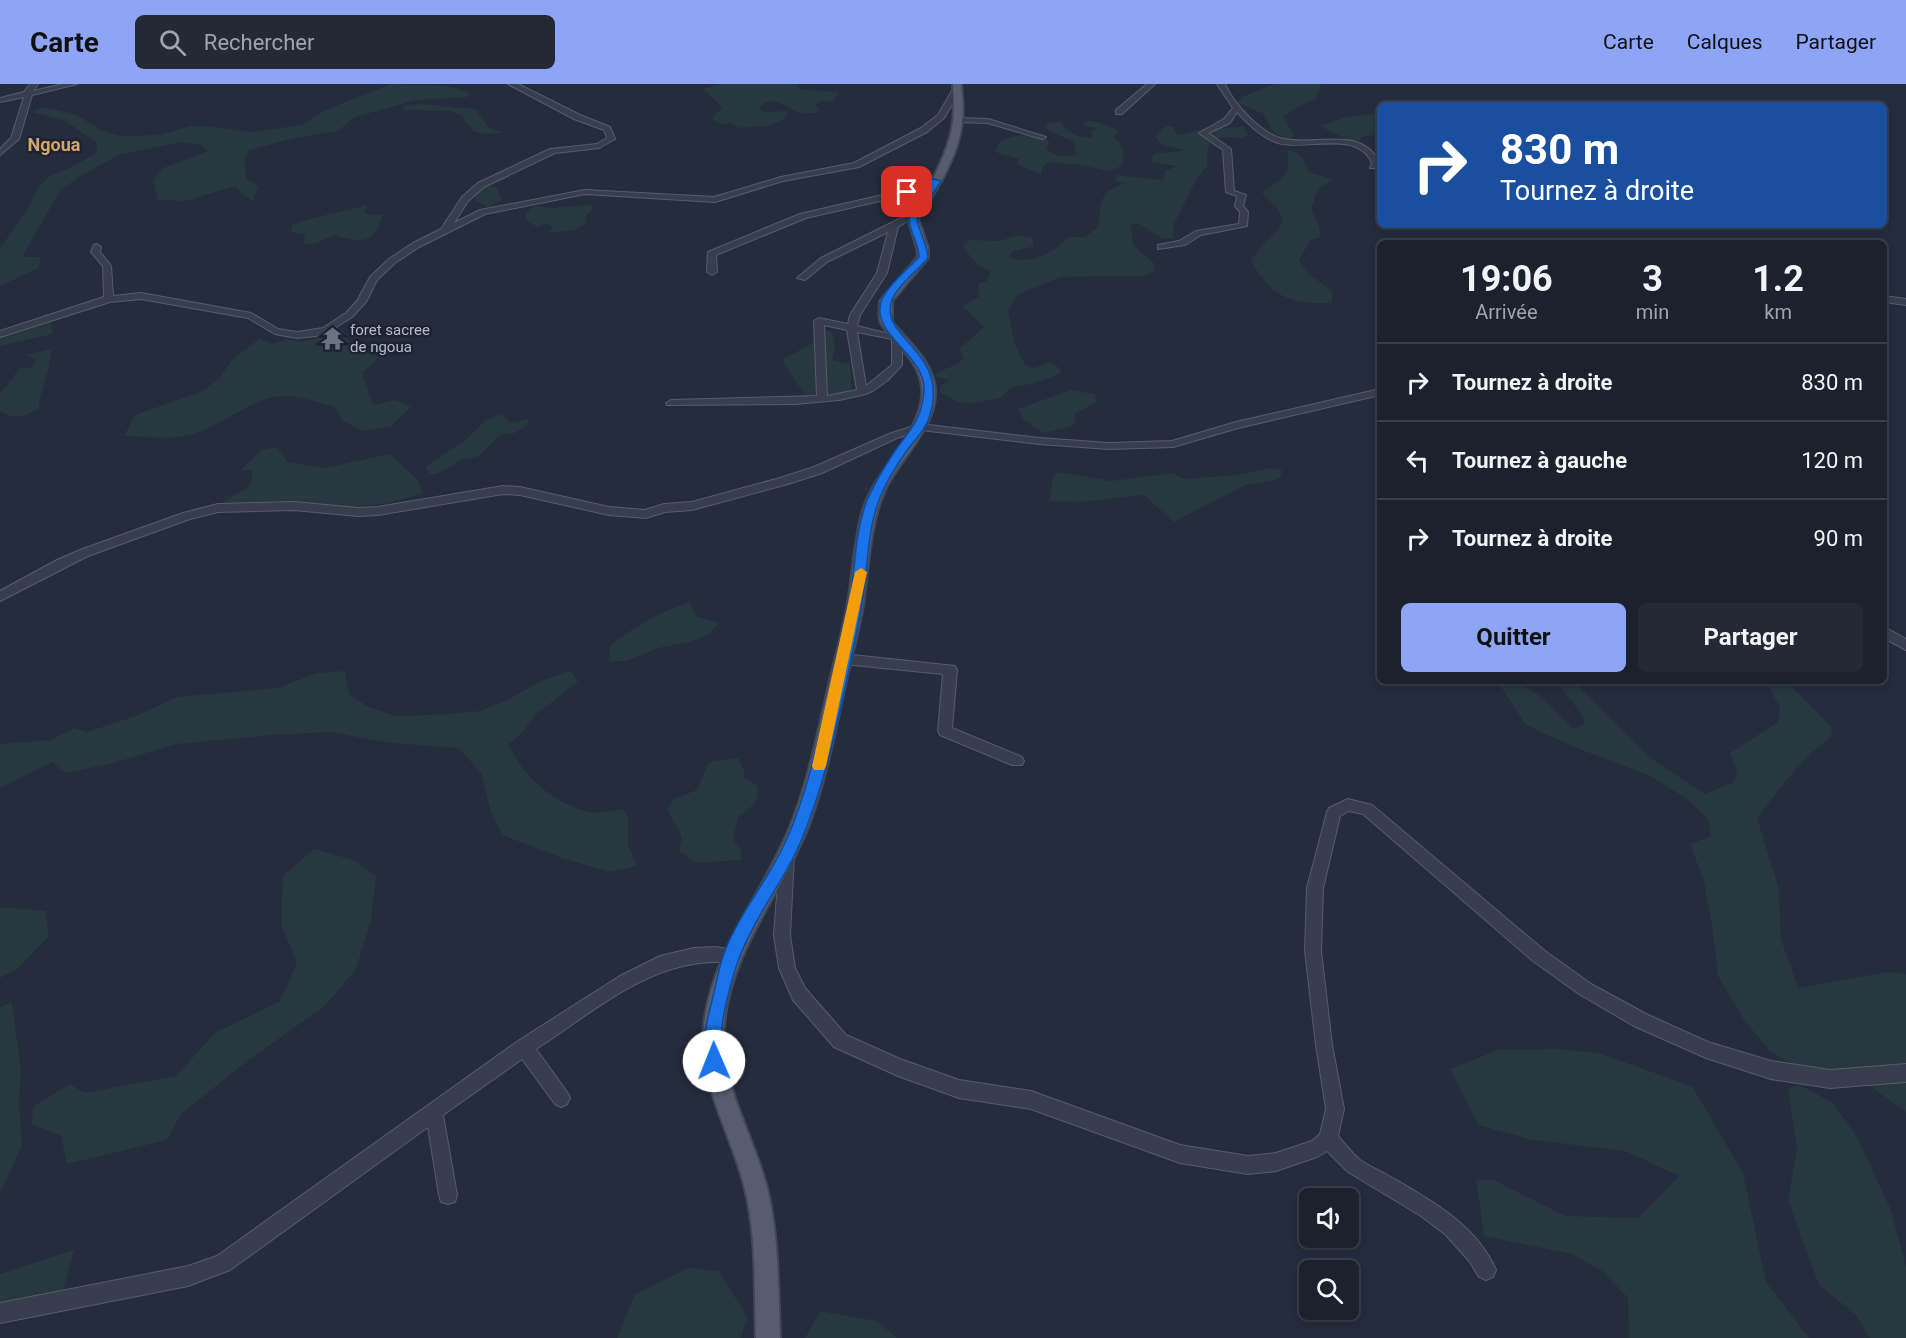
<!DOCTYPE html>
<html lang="fr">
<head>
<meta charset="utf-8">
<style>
  :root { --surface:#1c212e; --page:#252936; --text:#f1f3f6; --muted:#a0a3aa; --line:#3a3e4a; --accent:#8ea5f5 }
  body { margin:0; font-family:Roboto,sans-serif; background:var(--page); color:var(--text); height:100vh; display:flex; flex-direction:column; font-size:22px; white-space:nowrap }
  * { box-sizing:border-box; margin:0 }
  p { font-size:20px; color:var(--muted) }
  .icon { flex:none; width:33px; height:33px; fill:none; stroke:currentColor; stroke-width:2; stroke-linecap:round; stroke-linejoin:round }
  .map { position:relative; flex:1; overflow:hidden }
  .details { position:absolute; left:1377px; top:156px; width:510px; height:444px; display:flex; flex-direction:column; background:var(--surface); border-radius:9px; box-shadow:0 3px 9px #0003,0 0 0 2px var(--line) }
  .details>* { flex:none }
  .hud { position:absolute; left:1377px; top:18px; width:510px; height:126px; border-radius:9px; box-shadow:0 3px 9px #0003,0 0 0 2px var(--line); background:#1a4fa0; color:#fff; overflow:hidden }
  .buttons { position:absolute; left:1299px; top:1104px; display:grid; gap:12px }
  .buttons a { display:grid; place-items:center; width:60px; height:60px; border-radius:9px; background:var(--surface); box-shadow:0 3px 9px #0003,0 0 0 2px var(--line); font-size:30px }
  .pin { position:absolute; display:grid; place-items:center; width:51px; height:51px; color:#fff; margin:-26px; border-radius:12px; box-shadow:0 3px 9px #0006 }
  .me { position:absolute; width:66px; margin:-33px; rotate:359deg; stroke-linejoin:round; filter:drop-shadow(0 0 4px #0008) }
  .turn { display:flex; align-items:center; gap:21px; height:126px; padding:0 24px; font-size:27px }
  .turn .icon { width:78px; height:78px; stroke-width:2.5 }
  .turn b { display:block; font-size:42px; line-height:51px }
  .eta { display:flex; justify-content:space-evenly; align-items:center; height:102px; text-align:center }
  .eta b { font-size:36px; font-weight:700; line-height:42px }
  .cta { display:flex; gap:12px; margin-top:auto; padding:12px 24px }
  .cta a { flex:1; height:69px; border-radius:9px; background:var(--accent); color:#111; font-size:24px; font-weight:700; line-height:69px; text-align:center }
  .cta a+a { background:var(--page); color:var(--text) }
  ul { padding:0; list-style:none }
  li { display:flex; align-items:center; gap:18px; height:78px; padding:0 24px; border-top:2px solid var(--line) }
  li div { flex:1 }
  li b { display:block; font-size:22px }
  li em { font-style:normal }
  header { display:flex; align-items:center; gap:36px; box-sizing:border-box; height:84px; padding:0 30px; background:var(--accent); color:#111 }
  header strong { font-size:28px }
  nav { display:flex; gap:33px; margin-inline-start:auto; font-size:21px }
  .search { width:420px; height:54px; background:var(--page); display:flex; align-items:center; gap:15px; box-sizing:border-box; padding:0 21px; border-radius:9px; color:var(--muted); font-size:22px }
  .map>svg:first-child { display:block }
  .green { fill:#27383f }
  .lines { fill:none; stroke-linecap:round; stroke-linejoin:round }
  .minor-casing { stroke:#575c6c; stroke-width:2 }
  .major-casing { stroke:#424757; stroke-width:4 }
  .minor { fill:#393e4e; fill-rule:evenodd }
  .major { fill:#575d6e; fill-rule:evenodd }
  .route { fill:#1a73e8; stroke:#114b97; stroke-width:1.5 }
  .slow { fill:#f59e0b }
  .labels { text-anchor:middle; stroke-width:5; stroke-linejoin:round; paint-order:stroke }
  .far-poi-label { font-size:15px; fill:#b5bac9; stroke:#1e2333; text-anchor:start }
  .far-quarter-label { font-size:18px; font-weight:bold; fill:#d2a767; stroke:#1e2333 }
</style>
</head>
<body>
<header>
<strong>Carte</strong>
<div class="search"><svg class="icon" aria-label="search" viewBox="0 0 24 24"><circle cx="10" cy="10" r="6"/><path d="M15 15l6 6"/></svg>Rechercher</div>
<nav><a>Carte</a><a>Calques</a><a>Partager</a></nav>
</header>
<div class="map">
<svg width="1906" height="1254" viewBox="0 0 1906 1254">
  <rect width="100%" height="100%" fill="#252c3e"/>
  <!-- green -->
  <g class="green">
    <polygon points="391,0 446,2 468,8 468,13 417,16 355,33 338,47 294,54 249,66 245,75 246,94 258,103 253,117 242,110 235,102 186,117 158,116 153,96 163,84 208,67 201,61 181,58 119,71 80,92 60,107 22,173 40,173 39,184 0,202 0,164 27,126 40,101 51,91 70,84 97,68 96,58 65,37 32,28 43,23 75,30 101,46 120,52 159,51 191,42 206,42 251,48 302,41 325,26"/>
    <path d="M720,0h76l3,5 37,3 2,3 -6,7 -11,-1 -7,4 5,3 -2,5c-6,0 -14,1 -19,-1 -14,-5 -20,-16 -36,-8l-2,5 4,3 24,-1 -3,8 -17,7 -29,2 -7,-5 -13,1 -7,-6 10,-11 -19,-18z"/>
    <polygon points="1275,0 1321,0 1316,15 1301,21 1283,33 1295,52 1289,56 1273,48 1264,30 1238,19 1244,12"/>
    <polygon points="418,20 476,25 487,42 504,49 485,50 473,47 461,31 451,27 403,26 404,22"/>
    <polygon points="1380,29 1380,51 1363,52 1359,58 1348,56 1320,42 1346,33"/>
    <path d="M1061,37c6,11 18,18 31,16l-1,-6 5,-3 -13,-3 1,-3c12,-3 23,4 35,8l-5,7c10,9 10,16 8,29l-14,5 -28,-6 -31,-3 -6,4 -2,9 -24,-11 2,-5 -24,-7c4,-21 41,-20 55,-10l-4,6c7,8 20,10 30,7l-2,-13 -25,-11 -3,-5 1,-3z"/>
    <path d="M1214,41l11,3 19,-2 4,8 -4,4 -24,-1 -9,4 -3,5 -1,20 -11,14 -22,44 -1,15 -12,-1 -23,-15 -7,3 2,19 22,19 -1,7 -11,5 -82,1 -43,17 -10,17 7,34 11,21 9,2 15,-6 11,7 -1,5 -28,10 -20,3 -12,11 -24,5 -19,-1 -18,-10 1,-6 9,-6 -16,-4c10,-9 23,-8 31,-18l-5,-9 25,-22 -22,-21 17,-9 -1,-13 9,-3 3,-10c-12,-4 -21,-15 -27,-25l6,-6 30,1 21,-6 13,3 1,8 -22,6 -3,6c25,6 42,-4 60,-21h16l14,-11c1,-25 1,-36 28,-43l-12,-1 1,-7 47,5 2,-9 12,-5 -24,-4 -2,-4 5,-5 20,-1 7,-2 -22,-6 -6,-7 11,-11 7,1 4,7h8z"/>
    <path d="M1287,67c15,0 16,9 22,21l24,8 -15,9 -7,21 7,13 3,14 -11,3 -11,21 10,13 23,17v12c-42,1 -60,-5 -81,-42 8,-15 23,-25 32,-39l-5,-13 -16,-16c19,-15 29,-15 25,-42z"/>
    <polygon points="485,102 497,103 502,116 488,123 474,116 477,106"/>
    <path d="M367,121l-3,7 7,3h12c-3,5 -3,8 -5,13 -8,19 -31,11 -44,7l-18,8 -12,1 1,-9 -14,-3 1,-7c24,-10 50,-12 75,-20z"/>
    <polygon points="589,121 594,124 587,130 586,139 575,146 549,149 552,144 548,139 538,143 528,138 525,130 533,122 552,124"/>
    <polygon points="51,237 52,250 0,262 0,251"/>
    <path d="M824,246l6,1 4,6 1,11 -3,12 18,4 2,31 -8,6c-42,-1 -40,-8 -62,-41l29,-16z"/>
    <path d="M343,247l7,12 26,7 1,10 -15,13 11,32 22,-5 16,7 -20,19 -28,5 -21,-10 -7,-14c-16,-4 -34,-11 -50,-11 -28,-1 -66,31 -95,39 -21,5 -45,2 -66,1l11,-21 68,-24 16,-13 13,-18 28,-22 12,6 16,-5 13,3z"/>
    <path d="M51,265c0,20 -10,39 -13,60 -12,7 -25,11 -38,2v-17l20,-26h13l3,-9 -10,-4z"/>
    <polygon points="1071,306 1094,310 1097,318 1074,330 1076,338 1070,343 1043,349 1024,336 1018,325"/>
    <polygon points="502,330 510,339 528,335 529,340 515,349 501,350 479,372 461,376 442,388 430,391 425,383 468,354 486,336"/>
    <polygon points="276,363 288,378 324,384 390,370 419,397 422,409 389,419 342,425 304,418 223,424 225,416 245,406 252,399 252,387 241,386 261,366"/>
    <path d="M1270,384l12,2 -2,8c-12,5 -22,4 -35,7l-71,37 -30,-27 -63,7 -32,-1 4,-24 6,-5 52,9 62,-8 11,6 53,-4z"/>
    <path d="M690,518l6,14 23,7 -11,12 -18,7 -32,6 -31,13h-18l1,-15c25,-20 50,-34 80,-44z"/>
    <path d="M345,587l4,23 19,13 29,9 54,-2 29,-3 27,-11 34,-19 29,-10 8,11 -43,33 -13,18 -13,11c13,32 46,61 81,68 10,2 24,-2 33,-3l5,8v27l9,22 -27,6 -48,-14 -60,-23 -11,-23 -10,-39 -22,-25 -69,-5 -59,-11 -60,3 -95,9 -66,20 -45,9 -13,-11 -52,26v-44l51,-4 23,-12 13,4 52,-17 37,-18 102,-9 39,-15z"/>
    <path d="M1505,597c27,0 50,31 68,48l11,-4 -1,-9 -27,-35h17l79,78 53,35 29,-12 3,-10 -7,-19 48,-31 2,-14 -14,-27h20l45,45 1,10c-30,22 -52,52 -75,82l22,71 2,50 17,49 89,-16 19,2v138l-50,-36 -26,-7 -21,5 -39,-23 -26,-31 -26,-44 -5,-44 -9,-50 -14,-38 21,-8 -3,-17 -21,-20 -36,-23 -77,-29 -48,-22 -27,-41z"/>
    <path d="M738,674l6,12 1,9 12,6c5,17 -7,23 -19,32l-5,23 8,8v12l-46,3 -16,-12 3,-14 -15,-28 8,-11 22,-8 12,-28z"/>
    <polygon points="314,765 354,776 376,792 371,836 356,885 326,921 250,975 181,1030 167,1056 67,1080 61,1052 31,1040 34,1022 70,1000 84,1009 176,992 215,949 280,917 297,879 281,840 283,792"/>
    <polygon points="0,823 45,827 49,852 17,885 0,894"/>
    <polygon points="12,918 21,987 19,1019 22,1061 0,1110 0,923"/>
    <polygon points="1555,965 1598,969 1692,1002 1743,1089 1766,1198 1809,1254 1629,1254 1628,1214 1602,1187 1572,1170 1484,1152 1476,1095 1493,1096 1566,1132 1638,1134 1679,1092 1625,1067 1533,1056 1478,1041 1450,985 1498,966"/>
    <polygon points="1800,1001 1833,1019 1857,1053 1891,1126 1906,1182 1906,1254 1870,1254 1856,1231 1819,1201 1788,1116 1797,1065 1788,1005"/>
    <polygon points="74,1166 62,1211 0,1233 0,1190"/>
    <polygon points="689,1184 719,1187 747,1233 741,1254 617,1254 635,1210"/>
    <polygon points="820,1227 877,1237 897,1254 805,1254"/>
  </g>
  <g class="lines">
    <defs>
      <g id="minor">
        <polygon points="30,0 38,0 33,7 63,0 77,0 32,11 19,55 0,71 0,65 11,54 24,13 0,18 0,14 24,8"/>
        <polygon points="508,0 518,0 580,31 610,43 615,55 599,64 555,69 484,103 468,117 454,139 480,126 585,106 714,113 781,93 854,79 921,44 938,31 953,5 960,7 944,34 927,48 859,83 783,97 715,118 585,110 485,130 419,163 395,179 377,196 366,218 352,233 329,248 316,252 297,254 275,250 248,234 141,215 110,218 0,253 0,247 104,213 103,182 91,168 94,161 97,160 101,163 100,168 111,182 113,212 141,209 251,229 278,245 297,248 323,244 346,229 357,217 370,193 389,175 413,159 441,145 462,113 478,99 550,65 597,60 607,54 604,46 574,35"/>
        <polygon points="1147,0 1155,0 1122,30 1116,30 1116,26"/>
        <path d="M1217,0h8c8,19 37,51 59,55 33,7 79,-14 96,25l-4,4h-6l2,-5c-15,-34 -66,-12 -94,-20 -16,-5 -30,-19 -41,-31l-7,11 -22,10 23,16 3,42 12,4 -3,11 5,6 -1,14 -46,9 -16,10 -27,4v-4l21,-4 17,-10 43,-7 1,-12 -5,-6 2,-10 -11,-4 -3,-42 -24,-17 25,-14 9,-11z"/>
        <polygon points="958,34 988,35 1046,53 1042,55 988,39 955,38 954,36"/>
        <polygon points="937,95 940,95 940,99 910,110 806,134 716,171 717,188 712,191 707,188 708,168 800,130 904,106"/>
        <path d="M913,132l4,3 -1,2 -10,1 -8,5 -11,46 -27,42 -3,11 45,11v28l-14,15 -14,10 -8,4 -27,6 -44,4 -128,1 -1,-2 5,-3 146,-4 -3,-75 5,-3 29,6 2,-9 27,-42 11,-41 -61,30 -22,18 -8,-2 24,-20 80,-40zM824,241l23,5 10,60 -30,6zM857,248l35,7v26l-26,21z"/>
        <polygon points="1884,212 1906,215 1906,221 1884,218"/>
        <polygon points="1380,305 1380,311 1238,344 1173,363 1109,365 1039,360 921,346 897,354 822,389 788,400 692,426 665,428 646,434 609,431 520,411 503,410 378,431 358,432 294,426 218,428 190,435 88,472 0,517 0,507 57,476 80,466 183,429 218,420 294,418 358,424 378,423 503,402 520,403 609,423 645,426 664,420 692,418 780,394 814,383 889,350 920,340 1039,354 1109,359 1172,357 1236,338"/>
        <polygon points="1884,543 1906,555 1906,566 1884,554"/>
        <polygon points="843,570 955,582 957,586 952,644 1022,673 1024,677 1022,681 1012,681 940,651 938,647 943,590 843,580 837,575"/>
        <path d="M1348,715l24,6 173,146 46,33 55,30 62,28 63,19 59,9 76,-6v18l-76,6 -59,-9 -65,-21 -72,-32 -55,-32 -46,-33 -170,-147 -14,-3 -9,5 -17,72 -2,63 11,94 12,64 -6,27c7,8 14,17 22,24 9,6 20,11 29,16 41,24 87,48 107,94l-3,7 -7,3 -7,-3 -9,-15 -24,-27 -25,-19 -73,-44 -21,-21 -10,6 -41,14 -28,3 -68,-11 -149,-54 -72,-11 -61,-22 -64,-29 -41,-47 -14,-32 -5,-33 6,-80 2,-5 5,-2 5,2 2,5 -4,80 5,33 10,20 41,47 54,24 59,21 72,11 149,54 68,11 28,-3 36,-12 8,-7 6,-25 -10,-64 -11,-94 2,-63 20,-76 2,-4z"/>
        <path d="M716,863l22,4 2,5 -2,5 -6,2c-75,-9 -137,48 -196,86l31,43 3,6 -3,6 -6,3 -6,-3 -33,-45 -79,56 14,80 -2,7 -7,2 -7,-2 -2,-7 -11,-68 -198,143 -42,16 -188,37v-20l188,-37 29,-10 301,-215 102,-65 40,-20 34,-8z"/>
      </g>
      <path id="major" d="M953,0h8c1,12 3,26 1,38 -4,36 -25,67 -44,97l10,29v10l-36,43v21c13,16 31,31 39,51 18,41 -26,79 -43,111 -9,16 -13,34 -16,52 -4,23 -6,47 -9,70 -5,27 -12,53 -18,79 -10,46 -19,93 -35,137 -26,69 -80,128 -86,204 -5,59 31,110 44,166 11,48 10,98 12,146h-24c-2,-49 1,-101 -11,-149 -13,-55 -48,-107 -41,-165 9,-74 59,-130 86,-197 18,-44 27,-91 38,-138 6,-27 14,-54 19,-81 6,-33 7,-67 16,-98 12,-39 50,-67 58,-107 6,-28 -12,-48 -30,-67 -3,-4 -8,-9 -10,-13 -3,-6 -1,-16 -1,-22l38,-44 -1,-9 -9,-29c19,-30 40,-61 45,-97 2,-12 0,-26 0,-38z"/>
    </defs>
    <!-- minor casing -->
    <use href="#minor" class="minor-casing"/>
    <!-- major casing -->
    <use href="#major" class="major-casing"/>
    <!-- minor -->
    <use href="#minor" class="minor"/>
    <!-- major -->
    <use href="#major" class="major"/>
  </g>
  <!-- route -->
  <path class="route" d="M934,95l7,2 -24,38c2,14 10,24 11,39 -9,11 -34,31 -37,45 -9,37 58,48 39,112 -4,15 -16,25 -24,37 -10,14 -21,32 -27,48 -12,32 -11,69 -17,103 -8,47 -19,95 -30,142 -9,35 -23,83 -40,115 -17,32 -39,62 -52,96 -7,17 -16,53 -18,70 -1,14 4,28 -1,41l-7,2 -6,-2c-7,-19 -2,-44 3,-62 4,-16 7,-33 12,-49 13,-37 39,-68 57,-103 20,-39 32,-86 42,-129 9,-40 21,-82 28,-123 5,-33 5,-72 18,-103 7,-15 17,-32 27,-47 15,-22 26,-29 29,-59 3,-37 -53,-56 -43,-90 4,-14 28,-34 38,-45 0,-14 -9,-24 -10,-38l20,-33 -22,8 -4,-2z"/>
  <!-- slow -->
  <polygon class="slow" points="861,484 867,488 826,682 824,686 814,686 812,682 855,488"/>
  <!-- icons -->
  <defs>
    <symbol id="temple-bare" viewBox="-9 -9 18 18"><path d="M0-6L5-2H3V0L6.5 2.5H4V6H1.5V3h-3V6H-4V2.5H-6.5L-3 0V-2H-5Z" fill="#6b7280" stroke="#1e2333" stroke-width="2.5" paint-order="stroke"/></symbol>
  </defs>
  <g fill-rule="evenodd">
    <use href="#temple-bare" x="316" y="238" width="33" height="33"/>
  </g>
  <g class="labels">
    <!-- far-poi labels -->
    <g class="far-poi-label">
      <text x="350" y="251">foret sacree<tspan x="350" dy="17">de ngoua</tspan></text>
    </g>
    <!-- far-quarter labels -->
    <g class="far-quarter-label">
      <text x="54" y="67">Ngoua</text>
    </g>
  </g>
</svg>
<div class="buttons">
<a><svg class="icon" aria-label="sound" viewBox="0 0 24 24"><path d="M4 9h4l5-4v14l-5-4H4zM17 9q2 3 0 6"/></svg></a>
<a><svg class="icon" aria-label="search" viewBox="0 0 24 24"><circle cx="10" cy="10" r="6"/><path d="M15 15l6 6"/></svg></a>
</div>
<div class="pin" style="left:907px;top:108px;background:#d93025"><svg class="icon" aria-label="arrive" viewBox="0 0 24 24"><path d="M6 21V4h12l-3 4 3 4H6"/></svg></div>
<svg class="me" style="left:714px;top:977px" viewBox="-20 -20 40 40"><circle r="19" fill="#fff"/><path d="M0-13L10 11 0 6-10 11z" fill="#1a73e8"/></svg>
<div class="hud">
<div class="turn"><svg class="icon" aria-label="right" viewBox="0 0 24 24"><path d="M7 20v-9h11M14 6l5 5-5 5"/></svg><div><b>830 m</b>Tournez à droite</div></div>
</div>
<section class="details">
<div class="eta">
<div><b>19:06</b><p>Arrivée</p></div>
<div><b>3</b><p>min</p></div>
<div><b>1.2</b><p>km</p></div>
</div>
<ul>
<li><svg class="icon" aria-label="right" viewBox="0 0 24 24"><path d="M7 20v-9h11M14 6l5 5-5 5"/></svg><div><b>Tournez à droite</b></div><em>830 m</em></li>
<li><svg class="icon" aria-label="left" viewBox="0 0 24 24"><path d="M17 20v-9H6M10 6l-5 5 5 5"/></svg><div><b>Tournez à gauche</b></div><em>120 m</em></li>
<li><svg class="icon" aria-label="right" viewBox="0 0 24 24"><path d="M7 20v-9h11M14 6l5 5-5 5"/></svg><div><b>Tournez à droite</b></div><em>90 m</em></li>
</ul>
<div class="cta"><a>Quitter</a><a>Partager</a></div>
</section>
</div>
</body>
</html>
